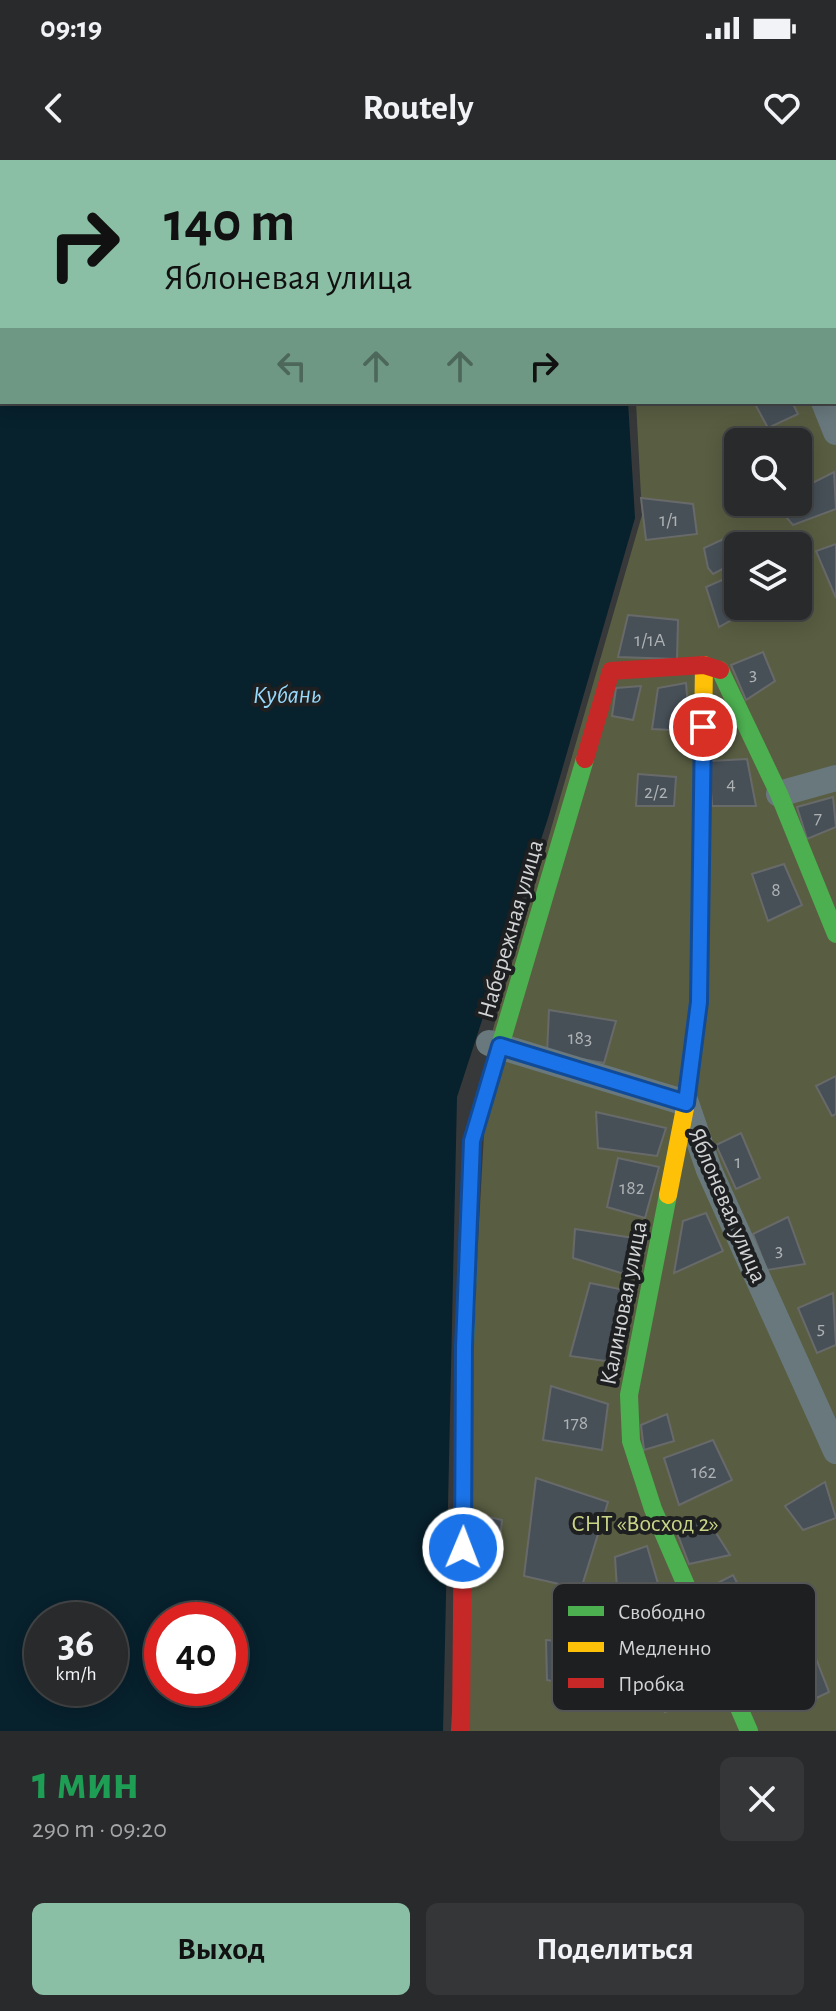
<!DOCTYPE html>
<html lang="ru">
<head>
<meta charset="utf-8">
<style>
  :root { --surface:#282a2b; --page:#343637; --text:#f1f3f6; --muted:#a5a7a9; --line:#444647; --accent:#8abfa5 }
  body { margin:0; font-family:"Alegreya Sans",sans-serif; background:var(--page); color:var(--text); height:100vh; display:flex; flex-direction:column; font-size:30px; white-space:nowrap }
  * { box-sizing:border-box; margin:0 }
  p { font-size:26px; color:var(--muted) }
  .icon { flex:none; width:44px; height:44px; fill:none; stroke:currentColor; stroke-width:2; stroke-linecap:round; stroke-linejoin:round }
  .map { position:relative; height:1571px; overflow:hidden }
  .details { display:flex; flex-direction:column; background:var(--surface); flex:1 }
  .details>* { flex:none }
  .banner { position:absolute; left:0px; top:0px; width:836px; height:244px; box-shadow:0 4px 20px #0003,0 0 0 2px var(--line); background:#8abfa5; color:#111; overflow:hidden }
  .tools { position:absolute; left:724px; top:268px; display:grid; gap:16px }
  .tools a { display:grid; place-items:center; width:88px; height:88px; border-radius:12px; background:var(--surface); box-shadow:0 4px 20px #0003,0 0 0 2px var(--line); font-size:40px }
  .speed { position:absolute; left:24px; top:1442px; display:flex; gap:16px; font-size:40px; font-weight:700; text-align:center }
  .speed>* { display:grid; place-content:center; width:104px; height:104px; border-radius:50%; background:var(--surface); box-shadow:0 4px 20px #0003,0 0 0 2px var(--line); line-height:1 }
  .speed small { font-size:20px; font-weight:400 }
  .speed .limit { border:12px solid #d22; background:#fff; color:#111 }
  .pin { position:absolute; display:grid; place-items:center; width:68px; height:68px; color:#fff; margin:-34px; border:4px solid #fff; border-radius:50%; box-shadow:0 2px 8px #0007 }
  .me { position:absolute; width:88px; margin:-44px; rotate:1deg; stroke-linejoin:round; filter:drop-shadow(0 0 6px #0008) }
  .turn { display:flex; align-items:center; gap:28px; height:168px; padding:0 32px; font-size:36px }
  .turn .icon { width:104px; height:104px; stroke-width:2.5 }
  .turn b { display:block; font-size:56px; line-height:68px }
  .lanes { display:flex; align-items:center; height:76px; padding:0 32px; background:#0003; justify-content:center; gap:40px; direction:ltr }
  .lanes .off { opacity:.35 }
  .round { display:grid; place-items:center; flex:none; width:84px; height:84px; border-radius:12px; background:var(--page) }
  .headline { display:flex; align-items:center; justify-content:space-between; height:136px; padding:0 32px }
  h1 { font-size:48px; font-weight:600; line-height:60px; color:#1e9e55 }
  .action { display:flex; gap:16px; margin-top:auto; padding:16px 32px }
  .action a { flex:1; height:92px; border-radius:12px; background:var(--accent); color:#111; font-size:32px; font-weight:600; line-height:92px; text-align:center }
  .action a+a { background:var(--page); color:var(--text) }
  .status { display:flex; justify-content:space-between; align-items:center; height:56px; padding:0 40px; background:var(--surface); direction:ltr }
  .status svg { height:22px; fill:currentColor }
  header { display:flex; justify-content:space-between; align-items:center; height:104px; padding:0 32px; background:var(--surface); font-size:36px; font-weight:600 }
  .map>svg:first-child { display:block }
  .green { fill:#595e42; fill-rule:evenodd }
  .water { fill:#07212d; fill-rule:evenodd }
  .building { fill:#475057; stroke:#686a6a; stroke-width:2 }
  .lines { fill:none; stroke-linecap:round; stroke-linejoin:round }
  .street { stroke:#68787d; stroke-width:26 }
  .fast { stroke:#4caf50; stroke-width:18 }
  .slow { stroke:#ffc107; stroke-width:18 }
  .jam { stroke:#c62828; stroke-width:18 }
  .route-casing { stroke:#114b97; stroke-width:20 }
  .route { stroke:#1a73e8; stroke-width:14 }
  .labels { text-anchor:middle; stroke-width:8; stroke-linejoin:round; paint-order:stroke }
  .number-label { font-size:20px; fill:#aeb2b5 }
  .street-label { font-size:24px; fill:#d1d3d4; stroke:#1e1f20 }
  .park-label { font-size:24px; fill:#c9d487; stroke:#1e1f20 }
  .water-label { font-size:26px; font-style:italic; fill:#97d9fa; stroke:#1e1f20 }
  .key { fill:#1e1f20; stroke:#545556; stroke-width:2 }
  .key-label { font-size:22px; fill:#d1d3d4 }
</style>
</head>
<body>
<div class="status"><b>09:19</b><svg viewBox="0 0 49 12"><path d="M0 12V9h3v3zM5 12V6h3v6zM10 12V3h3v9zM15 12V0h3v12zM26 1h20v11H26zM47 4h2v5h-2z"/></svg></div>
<header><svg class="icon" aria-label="back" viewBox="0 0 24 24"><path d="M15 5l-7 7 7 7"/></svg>Routely<svg class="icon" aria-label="heart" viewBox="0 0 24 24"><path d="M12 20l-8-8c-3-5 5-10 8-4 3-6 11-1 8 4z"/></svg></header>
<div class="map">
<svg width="836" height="1571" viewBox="0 0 836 1571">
  <rect width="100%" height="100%" fill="#363839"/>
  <!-- green -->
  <path class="green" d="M646,0h190v1571h-385l38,-688 153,-528 -6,-113h198v-240zM738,282h60v60h-60zM738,386h60v60h-60z"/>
  <!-- water -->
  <path class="water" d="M0,0h632l-630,2v240h626l7,116 -87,300 -91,279 -14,634h-443zM42,1460h68v68h-68zM162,1460h68v68h-68z"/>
  <!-- building -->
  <g class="building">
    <polygon points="754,242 792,242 798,254 768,268"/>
    <polygon points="834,312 836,349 793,365 773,342 798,342 798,330"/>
    <polygon points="641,338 693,344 697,374 646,380"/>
    <polygon points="741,371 745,386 738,386 738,401 713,414 708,408 704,388"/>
    <polygon points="836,384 836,438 816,391"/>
    <polygon points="738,413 738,446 751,449 719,467 706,427"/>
    <polygon points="628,455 678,460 677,499 618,497"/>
    <polygon points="763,492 775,521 746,540 731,505"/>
    <polygon points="686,523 690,571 652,569 658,528"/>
    <polygon points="641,526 633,560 612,556 616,528"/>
    <polygon points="747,599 756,646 712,646 709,601"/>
    <polygon points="638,614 676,617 674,646 636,646"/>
    <polygon points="833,637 836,667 807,679 797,647"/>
    <polygon points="784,704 802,745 768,761 752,714"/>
    <polygon points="549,850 616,861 604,903 547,893"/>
    <polygon points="836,916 836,954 832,956 816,926"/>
    <polygon points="596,952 666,968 657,996 598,988"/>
    <polygon points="741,973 760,1018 736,1029 716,985"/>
    <polygon points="618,998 659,1007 645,1058 607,1047"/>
    <polygon points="706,1053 723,1091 674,1113 683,1061"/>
    <polygon points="788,1057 805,1104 767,1110 753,1074"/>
    <polygon points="575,1069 647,1080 637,1118 573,1098"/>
    <polygon points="590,1123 634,1132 619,1203 570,1196"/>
    <polygon points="833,1133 836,1185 817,1193 798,1148"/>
    <polygon points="551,1226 608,1244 602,1290 543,1280"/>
    <polygon points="667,1254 674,1281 644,1290 641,1265"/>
    <polygon points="713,1280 732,1320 679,1345 664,1298"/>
    <polygon points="536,1318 608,1342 581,1429 524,1416"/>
    <polygon points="825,1322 836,1358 803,1370 785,1346"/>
    <polygon points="481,1355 502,1360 498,1401 480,1398"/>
    <polygon points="706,1357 730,1395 689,1404 676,1370"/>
    <polygon points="647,1386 664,1444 619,1461 615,1397"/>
    <polygon points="733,1415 760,1468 726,1480 702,1431"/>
    <polygon points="808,1478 829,1532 791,1550 769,1500"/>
    <polygon points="546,1480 600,1485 596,1530 547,1520"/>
    <polygon points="695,1501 705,1527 665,1552 648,1525"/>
  </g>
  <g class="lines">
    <!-- street -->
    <g class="street">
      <polyline points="732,0 733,2"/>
      <polyline points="824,242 836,272"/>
      <polyline points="779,634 836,618"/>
      <polyline points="489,883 686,943 709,1010 836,1291"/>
    </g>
    <!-- fast -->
    <g class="fast">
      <polyline points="720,510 779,634 836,774"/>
      <polyline points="668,1035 629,1235 631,1281 653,1349 749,1571"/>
      <polyline points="464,1213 472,981 585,599"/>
    </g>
    <!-- slow -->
    <polyline class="slow" points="668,1035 686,943 699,842 704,505"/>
    <!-- jam -->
    <g class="jam">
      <polyline points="585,599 611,511 704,505 720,510"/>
      <polyline points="461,1571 464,1213"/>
    </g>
  </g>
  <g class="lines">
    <defs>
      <polyline id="route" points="463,1388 464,1187 472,981 500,886 686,943 699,842 703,567"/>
    </defs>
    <!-- route casing -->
    <use href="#route" class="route-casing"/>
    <!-- route -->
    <use href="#route" class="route"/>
  </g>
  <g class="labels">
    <!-- number labels -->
    <g class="number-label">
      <text x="669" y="366">1/1</text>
      <text x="650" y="486">1/1А</text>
      <text x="753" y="520">3</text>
      <text x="731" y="630">4</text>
      <text x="656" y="638">2/2</text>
      <text x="818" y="664">7</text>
      <text x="776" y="736">8</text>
      <text x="580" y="884">183</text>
      <text x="738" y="1008">1</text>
      <text x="632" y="1034">182</text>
      <text x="779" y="1096">3</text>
      <text x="821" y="1174">5</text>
      <text x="576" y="1269">178</text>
      <text x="704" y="1318">162</text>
    </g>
    <!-- street labels -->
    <g class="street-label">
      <text transform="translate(510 769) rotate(-74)" y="8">Набережная улица</text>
      <text transform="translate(728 1045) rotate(67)" y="8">Яблоневая улица</text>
      <text transform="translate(623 1143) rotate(-79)" y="8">Калиновая улица</text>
    </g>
    <!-- park labels -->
    <g class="park-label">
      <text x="645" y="1371">СНТ «Восход 2»</text>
    </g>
    <!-- water labels -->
    <g class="water-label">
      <text x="287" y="543">Кубань</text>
    </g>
  </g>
  <!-- legend -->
  <rect x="552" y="1423" width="264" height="128" rx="12" class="key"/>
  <rect x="568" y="1446" width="36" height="10" fill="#4caf50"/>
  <rect x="568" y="1482" width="36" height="10" fill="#ffc107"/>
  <rect x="568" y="1518" width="36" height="10" fill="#c62828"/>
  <g class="key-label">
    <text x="618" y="1459">Свободно</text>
    <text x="618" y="1495">Медленно</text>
    <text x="618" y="1531">Пробка</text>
  </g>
</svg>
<div class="tools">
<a><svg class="icon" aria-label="search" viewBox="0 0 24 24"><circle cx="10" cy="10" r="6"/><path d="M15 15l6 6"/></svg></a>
<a><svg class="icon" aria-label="layers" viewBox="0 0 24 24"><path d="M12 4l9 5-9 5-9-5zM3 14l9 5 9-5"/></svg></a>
</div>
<div class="speed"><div>36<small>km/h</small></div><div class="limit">40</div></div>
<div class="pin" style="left:703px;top:567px;background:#d93025"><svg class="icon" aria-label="arrive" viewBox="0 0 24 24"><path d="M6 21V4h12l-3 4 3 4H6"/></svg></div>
<svg class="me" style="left:463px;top:1388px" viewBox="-20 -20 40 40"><circle r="17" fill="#1a73e8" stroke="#fff" stroke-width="3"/><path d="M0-11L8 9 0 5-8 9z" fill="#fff"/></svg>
<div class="banner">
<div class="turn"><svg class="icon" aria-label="right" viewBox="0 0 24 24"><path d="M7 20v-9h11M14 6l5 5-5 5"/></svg><div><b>140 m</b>Яблоневая улица</div></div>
<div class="lanes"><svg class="icon off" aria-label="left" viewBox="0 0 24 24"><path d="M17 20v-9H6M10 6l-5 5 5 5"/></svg><svg class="icon off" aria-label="ahead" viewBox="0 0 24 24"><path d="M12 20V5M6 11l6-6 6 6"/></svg><svg class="icon off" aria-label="ahead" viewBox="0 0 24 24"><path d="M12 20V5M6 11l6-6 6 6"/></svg><svg class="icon" aria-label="right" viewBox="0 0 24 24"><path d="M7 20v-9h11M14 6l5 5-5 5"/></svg></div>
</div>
</div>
<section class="details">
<div class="headline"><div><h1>1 мин</h1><p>290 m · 09:20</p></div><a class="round"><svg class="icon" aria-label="close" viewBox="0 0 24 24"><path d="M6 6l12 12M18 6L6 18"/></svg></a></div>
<div class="action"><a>Выход</a><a>Поделиться</a></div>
</section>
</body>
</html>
